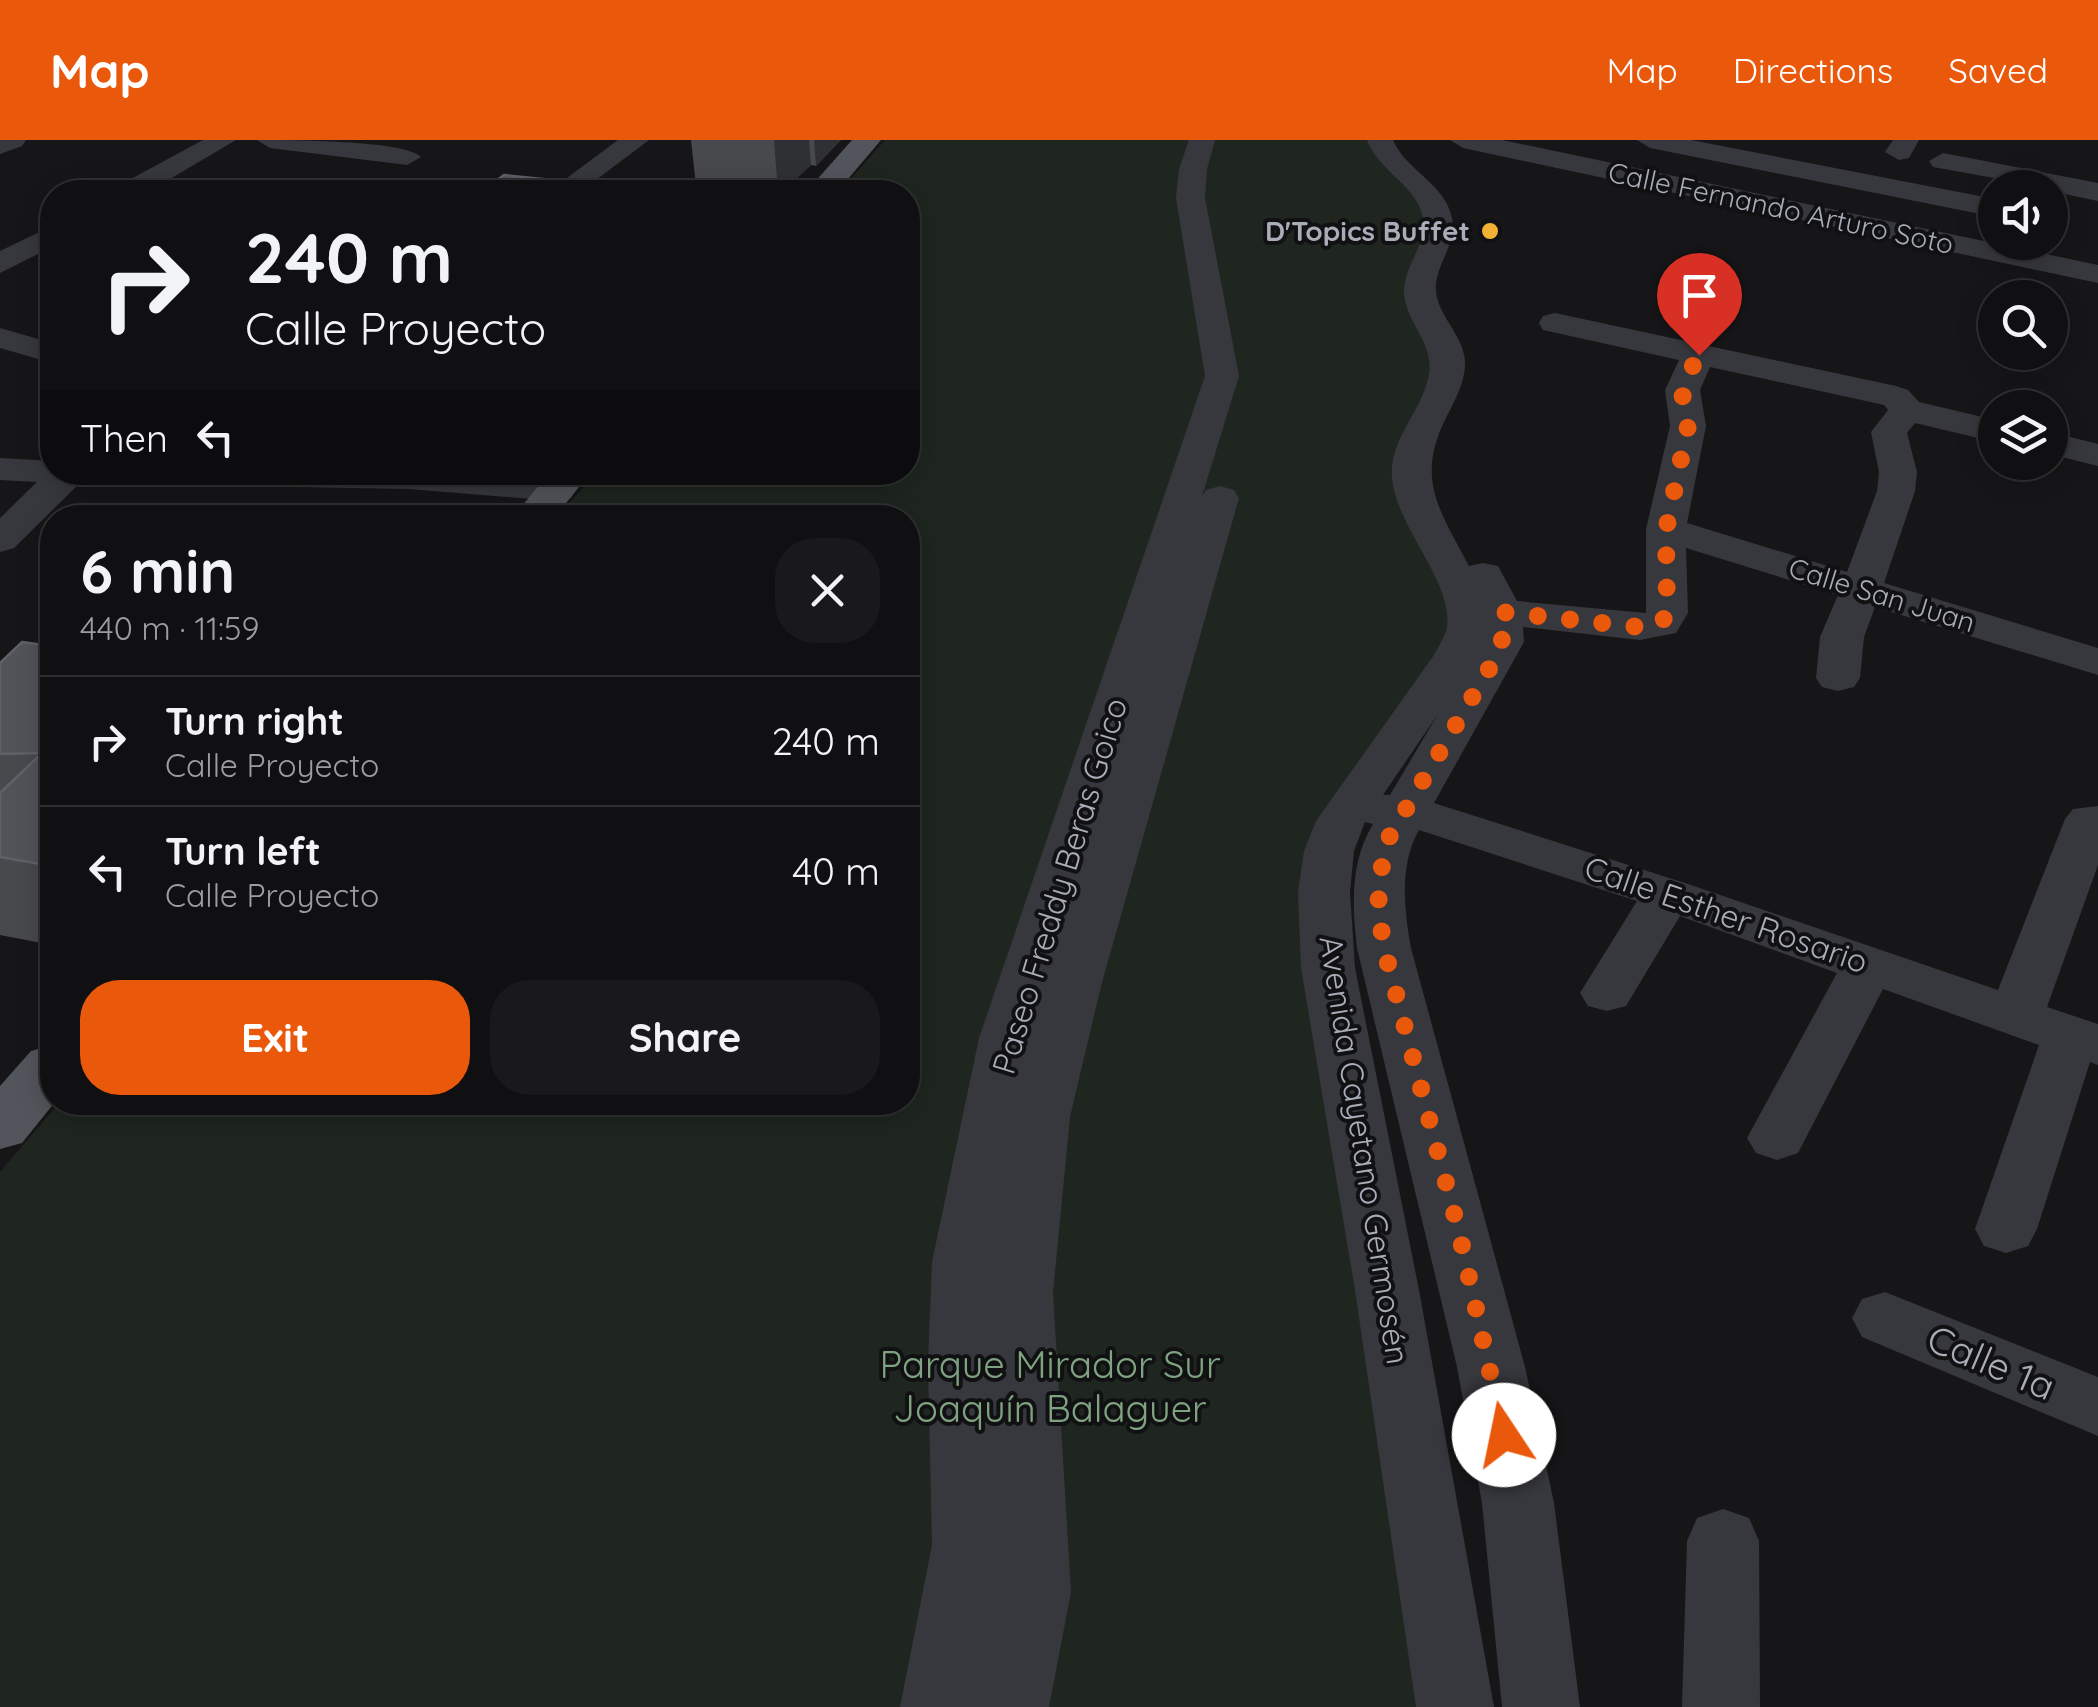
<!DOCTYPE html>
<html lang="en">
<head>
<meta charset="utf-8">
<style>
  :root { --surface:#101012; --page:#19191b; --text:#f1f3f6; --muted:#9c9d9f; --line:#303032; --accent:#ea580c }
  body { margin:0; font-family:Quicksand,sans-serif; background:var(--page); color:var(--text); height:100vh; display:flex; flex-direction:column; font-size:38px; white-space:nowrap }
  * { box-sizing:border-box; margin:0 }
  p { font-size:32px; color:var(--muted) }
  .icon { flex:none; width:55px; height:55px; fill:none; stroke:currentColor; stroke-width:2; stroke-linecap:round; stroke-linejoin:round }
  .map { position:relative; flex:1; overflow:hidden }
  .sheet { position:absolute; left:40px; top:365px; width:880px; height:610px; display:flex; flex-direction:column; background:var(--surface); border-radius:40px; box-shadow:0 5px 25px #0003,0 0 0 2px var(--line) }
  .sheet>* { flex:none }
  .guide { position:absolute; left:40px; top:40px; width:880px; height:305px; border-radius:40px; box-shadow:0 5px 25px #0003,0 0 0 2px var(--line); background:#101012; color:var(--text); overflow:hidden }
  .fabs { position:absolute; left:1978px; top:30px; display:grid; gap:20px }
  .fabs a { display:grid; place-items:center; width:90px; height:90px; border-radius:50%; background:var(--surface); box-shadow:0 5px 25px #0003,0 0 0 2px var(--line); font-size:50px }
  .pin { position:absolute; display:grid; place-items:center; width:85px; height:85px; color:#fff; margin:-102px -42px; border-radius:50% 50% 50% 0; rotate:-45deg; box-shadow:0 0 10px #0007 }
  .pin .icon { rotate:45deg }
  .me { position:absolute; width:110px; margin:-55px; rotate:349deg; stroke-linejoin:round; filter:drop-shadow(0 0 8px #0008) }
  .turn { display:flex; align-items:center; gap:35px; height:210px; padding:0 40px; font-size:45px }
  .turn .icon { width:130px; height:130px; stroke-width:2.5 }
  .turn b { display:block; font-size:70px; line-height:85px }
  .then { display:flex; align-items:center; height:95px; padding:0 40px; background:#0003; gap:20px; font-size:38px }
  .round { display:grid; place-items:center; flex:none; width:105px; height:105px; border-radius:40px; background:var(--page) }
  .headline { display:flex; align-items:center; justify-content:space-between; height:170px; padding:0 40px }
  h1 { font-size:60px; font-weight:800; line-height:75px }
  .action { display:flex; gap:20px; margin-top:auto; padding:20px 40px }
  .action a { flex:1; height:115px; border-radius:40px; background:var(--accent); color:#fff; font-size:40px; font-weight:800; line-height:115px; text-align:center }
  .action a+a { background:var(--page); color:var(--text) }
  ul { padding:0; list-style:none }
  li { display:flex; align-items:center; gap:30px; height:130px; padding:0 40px; border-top:2px solid var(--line) }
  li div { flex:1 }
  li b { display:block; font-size:38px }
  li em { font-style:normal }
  header { display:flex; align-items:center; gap:60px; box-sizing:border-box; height:140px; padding:0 50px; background:var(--accent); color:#fff }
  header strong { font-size:48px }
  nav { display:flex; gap:55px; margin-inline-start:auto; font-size:35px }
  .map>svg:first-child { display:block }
  .green { fill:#1e261f }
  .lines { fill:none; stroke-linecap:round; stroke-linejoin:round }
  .minor { fill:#37383d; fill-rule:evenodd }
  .major { fill:#53555c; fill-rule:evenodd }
  .wall { fill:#47494d }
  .shaded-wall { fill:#2f3033 }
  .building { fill:#525359; stroke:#5f6168; stroke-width:2.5 }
  .route { stroke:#ea580c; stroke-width:18; stroke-dasharray:0 32.4 }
  .poi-dot { fill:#f2b134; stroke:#111113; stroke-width:4 }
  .labels { text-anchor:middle; stroke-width:8; stroke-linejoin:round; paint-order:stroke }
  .far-street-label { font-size:28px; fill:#a8adb8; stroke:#111113 }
  .far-poi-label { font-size:28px; font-weight:bold; fill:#a8adb8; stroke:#111113; text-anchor:end }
  .street-label { font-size:32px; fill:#a8adb8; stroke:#111113 }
  .near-street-label { font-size:38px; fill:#a8adb8; stroke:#111113 }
  .near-park-label { font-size:38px; fill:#7fa381; stroke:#111113 }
</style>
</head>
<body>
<header>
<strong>Map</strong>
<nav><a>Map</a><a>Directions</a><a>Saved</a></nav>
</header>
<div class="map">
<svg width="2098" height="1567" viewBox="0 0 2098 1567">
  <rect width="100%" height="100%" fill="#161618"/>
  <!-- green -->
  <polygon class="green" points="885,0 1371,0 1422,64 1436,225 1411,284 1454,486 1333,684 1418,1567 0,1567 0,1032 59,963 908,962 908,378 557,377 596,333 908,332 908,52 839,52"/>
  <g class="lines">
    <!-- minor -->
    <g class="minor">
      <polygon points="0,0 26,0 22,6 0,14"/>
      <polygon points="203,0 236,0 148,52 114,52 118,46"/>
      <path d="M257,0c29,0 148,0 164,17l-14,8 -137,-17z"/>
      <polygon points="618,0 649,0 580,52 548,52"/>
      <polygon points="1189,0 1215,0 1207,29 1205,58 1239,236 1202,356 1206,350 1220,346 1234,350 1239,358 1101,846 1070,977 1053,1153 1071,1452 1049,1567 900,1567 932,1405 928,1223 932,1122 979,898 1205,236 1176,58 1179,29"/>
      <path d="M1367,0h26c13,31 52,43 59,78 5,23 -13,43 -16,65 -3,30 27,49 29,78 1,20 -10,39 -19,57 -31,61 -6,93 23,148l14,-3 15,3 19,35 129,12v-84l24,-103 -5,-36 14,-30 -136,-30 -4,-7 4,-7 12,-3 341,73 12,4 11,12 76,18v22l-80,-19 -8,10 10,39 -2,19 -31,92 214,65v27l-223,-68 -11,30 -4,41 -6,9 -16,4 -16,-4 -6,-9 4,-41 18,-42 -152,-47 2,65 -12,20 -36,7 -117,-13 1,15 -90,161 251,80 313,107 67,-171 8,-10 25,-3v59l-51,142 51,17v41l-8,-3 -53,167 -9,17 -22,7 -22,-7 -9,-17 64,-184 -156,-56 -85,164 -21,7 -21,-7 -9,-15 90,-165 -157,-57 -54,90 -19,5 -19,-5 -8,-13 57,-92 -218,-71c-20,35 -15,79 -8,118l114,419 29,136 26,204h-78l-20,-204 -25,-136 -100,-419c-5,-43 -7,-86 16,-124l-8,-2 -11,29 -4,41 5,76 64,322 75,417h-78l-61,-417 -54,-322 -3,-76 6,-41 12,-30 118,-166c4,-8 11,-18 13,-28 6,-46 -51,-100 -55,-149 -3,-38 28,-65 36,-99 9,-35 -22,-54 -24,-86 -1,-26 23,-48 19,-74 -4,-32 -45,-48 -56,-79zM1710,227l174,38 4,5 -17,22 8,40 -2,19 -30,81 -160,-49 19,-97 -6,-36zM1438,574l-48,81h-7z"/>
      <polygon points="1450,0 1502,0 2098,125 2098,143 1463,8"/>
      <polygon points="1637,0 1691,0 1995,59 1995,77 1650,8"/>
      <polygon points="1893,0 1919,0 1909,18 1899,20 1885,12"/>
      <polygon points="1943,13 2098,43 2098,61 2050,51 2050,48 1933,27 1929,21"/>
      <polygon points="52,86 52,107 0,133 0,111"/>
      <polygon points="0,188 52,203 52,223 0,208"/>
      <polygon points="2050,292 2098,304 2098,326 2050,314"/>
      <polygon points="0,318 52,321 52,332 482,332 571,342 576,350 571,358 557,361 409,349 80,343 14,408 0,412 0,378 37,342 0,340"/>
      <polygon points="1885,1152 2098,1237 2098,1296 1862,1197 1852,1178 1862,1159"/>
      <polygon points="1723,1369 1749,1378 1759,1401 1760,1567 1682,1567 1687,1401 1697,1378"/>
    </g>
    <!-- major -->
    <g class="major">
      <polygon points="852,0 881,0 837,52 806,52"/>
      <polygon points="550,332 591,332 554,378 512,378"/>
      <polygon points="52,905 55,962 22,1003 0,1009 0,946 31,911"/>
    </g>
  </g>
  <!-- wall -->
  <g class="wall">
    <polygon points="691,0 841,0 816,26 811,25 782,52 750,52 696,46"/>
    <polygon points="52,506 52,805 0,795 0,614"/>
  </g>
  <!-- shaded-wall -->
  <g class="shaded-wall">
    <polygon points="774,0 809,0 811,25 782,52 778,52"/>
    <polygon points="814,0 841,0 816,26"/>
  </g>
  <!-- building -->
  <g class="building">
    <polygon points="504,35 672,52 480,52"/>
    <polygon points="22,502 52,506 52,726 0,717 0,653 42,613 0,614 0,523"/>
  </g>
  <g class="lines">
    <!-- route -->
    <polyline class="route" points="1504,1295 1459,1092 1384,808 1378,766 1384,706 1492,524 1502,502 1501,472 1640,487 1661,484 1667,473 1666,390 1688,286 1682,260 1686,238 1699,215"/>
  </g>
  <!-- markers -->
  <circle class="poi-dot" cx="1490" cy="91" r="10"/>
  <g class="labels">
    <!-- far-street labels -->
    <g class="far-street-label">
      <text transform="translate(1781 68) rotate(12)" y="10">Calle Fernando Arturo Soto</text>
      <text transform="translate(1882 455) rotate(17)" y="10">Calle San Juan</text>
    </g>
    <!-- far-poi labels -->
    <g class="far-poi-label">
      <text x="1470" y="101">D'Topics Buffet</text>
    </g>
    <!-- street labels -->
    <g class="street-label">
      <text transform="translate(1060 746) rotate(-73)" y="11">Paseo Freddy Beras Goico</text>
      <text transform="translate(1726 775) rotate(19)" y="11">Calle Esther Rosario</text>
      <text transform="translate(1364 1010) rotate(81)" y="11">Avenida Cayetano Germosén</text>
    </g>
    <!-- near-street labels -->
    <g class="near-street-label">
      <text transform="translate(1991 1223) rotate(23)" y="13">Calle 1a</text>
    </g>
    <!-- near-park labels -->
    <g class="near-park-label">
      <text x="1050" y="1238">Parque Mirador Sur<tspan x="1050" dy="44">Joaquín Balaguer</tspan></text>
    </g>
  </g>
</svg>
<div class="fabs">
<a><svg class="icon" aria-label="sound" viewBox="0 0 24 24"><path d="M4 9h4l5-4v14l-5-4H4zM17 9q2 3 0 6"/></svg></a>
<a><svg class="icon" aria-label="search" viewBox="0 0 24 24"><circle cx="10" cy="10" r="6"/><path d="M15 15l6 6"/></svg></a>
<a><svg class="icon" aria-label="layers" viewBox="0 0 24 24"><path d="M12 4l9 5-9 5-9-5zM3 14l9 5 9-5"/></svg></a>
</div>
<div class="pin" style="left:1699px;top:215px;background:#d93025"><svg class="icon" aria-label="arrive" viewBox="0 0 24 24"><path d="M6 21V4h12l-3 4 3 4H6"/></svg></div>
<svg class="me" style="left:1504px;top:1295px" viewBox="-20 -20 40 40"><circle r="19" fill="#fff"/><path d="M0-13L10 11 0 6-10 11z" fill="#ea580c"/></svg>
<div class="guide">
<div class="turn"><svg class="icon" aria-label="right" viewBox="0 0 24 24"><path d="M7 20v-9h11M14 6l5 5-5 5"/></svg><div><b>240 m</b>Calle Proyecto</div></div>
<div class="then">Then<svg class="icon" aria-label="left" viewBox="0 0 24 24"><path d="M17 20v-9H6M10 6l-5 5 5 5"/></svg></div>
</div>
<section class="sheet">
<div class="headline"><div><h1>6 min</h1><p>440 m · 11:59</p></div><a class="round"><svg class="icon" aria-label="close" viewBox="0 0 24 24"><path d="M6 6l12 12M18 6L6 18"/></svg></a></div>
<ul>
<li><svg class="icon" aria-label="right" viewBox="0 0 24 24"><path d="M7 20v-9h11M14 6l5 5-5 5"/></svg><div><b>Turn right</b><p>Calle Proyecto</p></div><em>240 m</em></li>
<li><svg class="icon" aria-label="left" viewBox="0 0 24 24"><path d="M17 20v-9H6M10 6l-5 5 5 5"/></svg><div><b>Turn left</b><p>Calle Proyecto</p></div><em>40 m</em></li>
</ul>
<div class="action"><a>Exit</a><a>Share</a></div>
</section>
</div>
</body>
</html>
